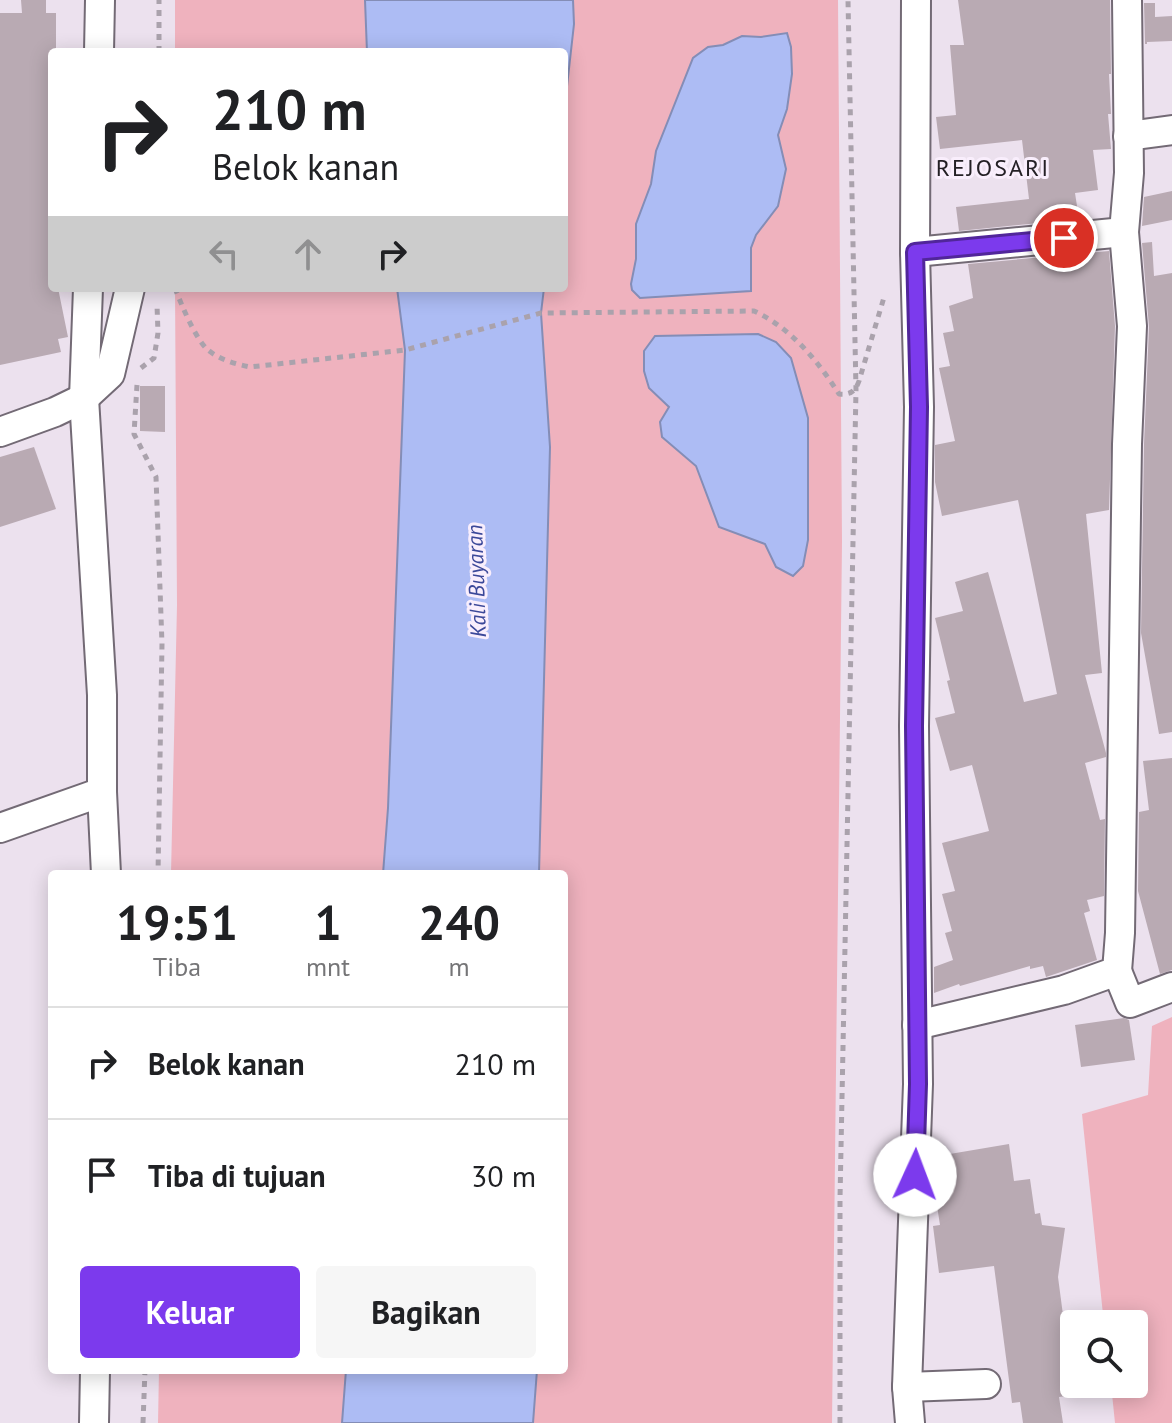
<!DOCTYPE html>
<html lang="id">
<head>
<meta charset="utf-8">
<style>
  :root { --surface:#fff; --page:#f6f6f6; --text:#202124; --muted:#757577; --line:#e0e0e0; --accent:#7c3aed }
  body { margin:0; font-family:"PT Sans",sans-serif; background:var(--page); color:var(--text); height:100vh; display:flex; flex-direction:column; font-size:30px; white-space:nowrap }
  * { box-sizing:border-box; margin:0 }
  p { font-size:26px; color:var(--muted) }
  .icon { flex:none; width:44px; height:44px; fill:none; stroke:currentColor; stroke-width:2; stroke-linecap:round; stroke-linejoin:round }
  .map { position:relative; flex:1; overflow:hidden }
  .details { position:absolute; left:48px; top:870px; width:520px; height:504px; display:flex; flex-direction:column; background:var(--surface); border-radius:8px; box-shadow:0 4px 20px #0003 }
  .details>* { flex:none }
  .banner { position:absolute; left:48px; top:48px; width:520px; height:244px; border-radius:8px; box-shadow:0 4px 20px #0003; background:#fff; color:var(--text); overflow:hidden }
  .fabs { position:absolute; left:1060px; top:1310px; display:grid; gap:16px }
  .fabs a { display:grid; place-items:center; width:88px; height:88px; border-radius:8px; background:var(--surface); box-shadow:0 4px 20px #0003; font-size:40px }
  .pin { position:absolute; display:grid; place-items:center; width:68px; height:68px; color:#fff; margin:-34px; border:4px solid #fff; border-radius:50%; box-shadow:0 2px 8px #0007 }
  .me { position:absolute; width:88px; margin:-44px; rotate:2deg; stroke-linejoin:round; filter:drop-shadow(0 0 6px #0008) }
  .turn { display:flex; align-items:center; gap:28px; height:168px; padding:0 32px; font-size:36px }
  .turn .icon { width:104px; height:104px; stroke-width:2.5 }
  .turn b { display:block; font-size:56px; line-height:68px }
  .lanes { display:flex; align-items:center; height:76px; padding:0 32px; background:#0003; justify-content:center; gap:40px; direction:ltr }
  .lanes .off { opacity:.35 }
  .eta { display:flex; justify-content:space-evenly; align-items:center; height:136px; text-align:center }
  .eta b { font-size:48px; font-weight:800; line-height:56px }
  .cta { display:flex; gap:16px; margin-top:auto; padding:16px 32px }
  .cta a { flex:1; height:92px; border-radius:8px; background:var(--accent); color:#fff; font-size:32px; font-weight:800; line-height:92px; text-align:center }
  .cta a+a { background:var(--page); color:var(--text) }
  ul { padding:0; list-style:none }
  li { display:flex; align-items:center; gap:24px; height:112px; padding:0 32px; border-top:2px solid var(--line) }
  li div { flex:1 }
  li b { display:block; font-size:30px }
  li em { font-style:normal }
  .map>svg:first-child { display:block }
  .green { fill:#efb2be; fill-rule:evenodd }
  .water { fill:#adbcf4; stroke:#848db6; stroke-width:2 }
  .building { fill:#b9aab3 }
  .lines { fill:none; stroke-linecap:round; stroke-linejoin:round }
  .minor-casing { stroke:#736a75; stroke-width:32 }
  .path { stroke:#aaa2ac; stroke-width:5; stroke-dasharray:6 6; stroke-linecap:butt }
  .minor { stroke:#fff; stroke-width:28 }
  .route-casing { stroke:#51269a; stroke-width:20 }
  .route { stroke:#7c3aed; stroke-width:14 }
  .labels { text-anchor:middle; stroke-width:6; stroke-linejoin:round; paint-order:stroke }
  .water-label { font-size:22px; font-style:italic; fill:#3b4899; stroke:#f9eefc }
  .quarter-label { font-size:24px; letter-spacing:2px; fill:#242025; stroke:#f9eefc }
</style>
</head>
<body>
<div class="map">
<svg width="1172" height="1423" viewBox="0 0 1172 1423">
  <rect width="100%" height="100%" fill="#ece1ee"/>
  <!-- green -->
  <g class="green">
    <polygon points="175,0 365,0 367,52 175,52"/>
    <path d="M573,0h265l4,542 -10,881h-299l4,-53h27v-496h-25l11,-427 -9,-134 3,-25h20v-175l10,-89zM786,33l6,41 -5,35 -9,26 8,34 -8,37 -22,29 -5,13v43l-120,-7 5,-25v-35l15,-40 5,-33 52,-104 15,-2 19,-9 19,1zM791,358l17,60v122l-31,27 -12,-23 -46,-17 -23,-61 -34,-30 -2,-14 9,-15z"/>
    <polygon points="175,288 397,288 405,350 388,808 383,874 171,874 177,605"/>
    <polygon points="1172,1017 1172,1423 1115,1423 1111,1384 1134,1384 1134,1324 1104,1324 1082,1114 1148,1095 1152,1026"/>
    <polygon points="159,1370 346,1370 342,1423 158,1423"/>
  </g>
  <!-- water -->
  <g class="water">
    <polygon points="365,0 573,0 574,24 564,113 564,52 367,52"/>
    <polygon points="787,33 791,47 792,74 787,109 778,135 786,169 778,206 756,235 751,248 751,291 640,298 632,290 631,284 636,259 636,224 651,184 656,151 693,58 708,47 723,45 742,36 761,37"/>
    <polygon points="397,288 544,288 541,313 550,447 539,874 383,874 388,808 405,350"/>
    <polygon points="758,334 776,342 791,358 808,418 808,540 803,566 793,576 776,567 765,544 719,527 696,466 662,437 660,422 669,407 649,388 644,371 644,351 655,336"/>
    <polygon points="346,1370 537,1370 533,1423 342,1423"/>
  </g>
  <!-- building -->
  <g class="building">
    <polygon points="21,0 46,0 46,13 56,13 56,49 52,49 52,288 58,288 68,337 58,339 61,352 0,365 0,13 22,13"/>
    <polygon points="958,0 1110,0 1111,74 1109,74 1111,114 1108,114 1111,149 1093,150 1098,190 1075,193 1079,219 959,231 956,207 1029,199 1022,140 940,149 936,117 956,115 950,45 964,45"/>
    <polygon points="1144,3 1155,3 1155,17 1172,16 1172,41 1147,42 1147,44 1145,44"/>
    <polygon points="1172,191 1172,220 1142,226 1144,197"/>
    <polygon points="1152,242 1154,276 1172,273 1172,732 1159,734 1141,633 1144,444 1149,327 1142,243"/>
    <polygon points="1109,251 1115,326 1109,510 1086,514 1102,673 1085,675 1106,753 1106,757 1085,763 1100,820 1105,819 1104,896 1087,900 1090,911 1084,913 1097,960 1046,977 1043,966 1030,969 1030,966 960,986 959,984 934,993 934,967 953,960 945,933 952,931 942,894 955,891 942,843 989,831 972,765 950,771 935,718 955,713 947,681 950,680 935,618 963,611 955,582 988,572 1024,702 1057,694 1018,500 942,516 935,482 935,445 955,441 939,368 950,366 943,333 954,331 949,306 973,298 968,264"/>
    <polygon points="140,386 165,386 165,432 140,431"/>
    <polygon points="34,447 56,509 0,527 0,457"/>
    <polygon points="1172,758 1172,970 1160,974 1138,891 1139,812 1149,810 1143,761"/>
    <polygon points="1124,1018 1129,1020 1135,1060 1081,1067 1075,1025"/>
    <polygon points="1009,1144 1014,1181 1030,1179 1035,1214 1040,1213 1042,1225 1065,1228 1058,1277 1068,1353 1074,1352 1074,1395 1059,1397 1063,1423 1023,1423 1020,1402 1012,1403 994,1266 939,1273 933,1226 940,1225 932,1174 932,1157"/>
  </g>
  <g class="lines">
    <defs>
      <g id="minor">
        <polyline points="99,52 100,0"/>
        <polyline points="1128,136 1172,130"/>
        <polyline points="915,252 1124,232"/>
        <polyline points="88,288 84,398 102,695 102,792 106,874"/>
        <polyline points="0,432 55,412 84,398 110,374 130,288"/>
        <polyline points="0,828 102,792"/>
        <polyline points="1117,971 1130,1003 1172,987"/>
        <polyline points="917,1025 1064,990 1117,971 1120,933 1127,444 1132,326 1124,232 1129,173 1127,0"/>
        <polyline points="907,1387 986,1384"/>
        <polyline points="94,1423 95,1370"/>
        <polyline points="910,1423 907,1387 918,1084 914,726 919,407 915,252 916,0"/>
      </g>
    </defs>
    <!-- minor casing -->
    <use href="#minor" class="minor-casing"/>
    <!-- path -->
    <g class="path">
      <polyline points="159,52 159,0"/>
      <path d="M175,288c6,16 21,52 33,62 12,10 28,14 42,17l155,-17 136,-37 213,-2c37,17 64,50 85,83 11,1 16,-2 20,-13l26,-87"/>
      <polyline points="141,368 154,358 158,333 157,305"/>
      <polyline points="137,385 134,434 156,477 162,644 158,874"/>
      <polyline points="143,1423 145,1370"/>
      <polyline points="840,1423 840,1199 856,390 848,0"/>
    </g>
    <!-- minor -->
    <use href="#minor" class="minor"/>
  </g>
  <g class="lines">
    <defs>
      <polyline id="route" points="915,1175 918,1084 914,726 919,407 915,252 1064,238"/>
    </defs>
    <!-- route casing -->
    <use href="#route" class="route-casing"/>
    <!-- route -->
    <use href="#route" class="route"/>
  </g>
  <g class="labels">
    <!-- water labels -->
    <g class="water-label">
      <text transform="translate(476 581) rotate(-92)" y="8">Kali Buyaran</text>
    </g>
    <!-- quarter labels -->
    <g class="quarter-label">
      <text x="993" y="176">REJOSARI</text>
    </g>
  </g>
</svg>
<div class="fabs">
<a><svg class="icon" aria-label="search" viewBox="0 0 24 24"><circle cx="10" cy="10" r="6"/><path d="M15 15l6 6"/></svg></a>
</div>
<div class="pin" style="left:1064px;top:238px;background:#d93025"><svg class="icon" aria-label="arrive" viewBox="0 0 24 24"><path d="M6 21V4h12l-3 4 3 4H6"/></svg></div>
<svg class="me" style="left:915px;top:1175px" viewBox="-20 -20 40 40"><circle r="19" fill="#fff"/><path d="M0-13L10 11 0 6-10 11z" fill="#7c3aed"/></svg>
<div class="banner">
<div class="turn"><svg class="icon" aria-label="right" viewBox="0 0 24 24"><path d="M7 20v-9h11M14 6l5 5-5 5"/></svg><div><b>210 m</b>Belok kanan</div></div>
<div class="lanes"><svg class="icon off" aria-label="left" viewBox="0 0 24 24"><path d="M17 20v-9H6M10 6l-5 5 5 5"/></svg><svg class="icon off" aria-label="ahead" viewBox="0 0 24 24"><path d="M12 20V5M6 11l6-6 6 6"/></svg><svg class="icon" aria-label="right" viewBox="0 0 24 24"><path d="M7 20v-9h11M14 6l5 5-5 5"/></svg></div>
</div>
<section class="details">
<div class="eta">
<div><b>19:51</b><p>Tiba</p></div>
<div><b>1</b><p>mnt</p></div>
<div><b>240</b><p>m</p></div>
</div>
<ul>
<li><svg class="icon" aria-label="right" viewBox="0 0 24 24"><path d="M7 20v-9h11M14 6l5 5-5 5"/></svg><div><b>Belok kanan</b></div><em>210 m</em></li>
<li><svg class="icon" aria-label="arrive" viewBox="0 0 24 24"><path d="M6 21V4h12l-3 4 3 4H6"/></svg><div><b>Tiba di tujuan</b></div><em>30 m</em></li>
</ul>
<div class="cta"><a>Keluar</a><a>Bagikan</a></div>
</section>
</div>
</body>
</html>
